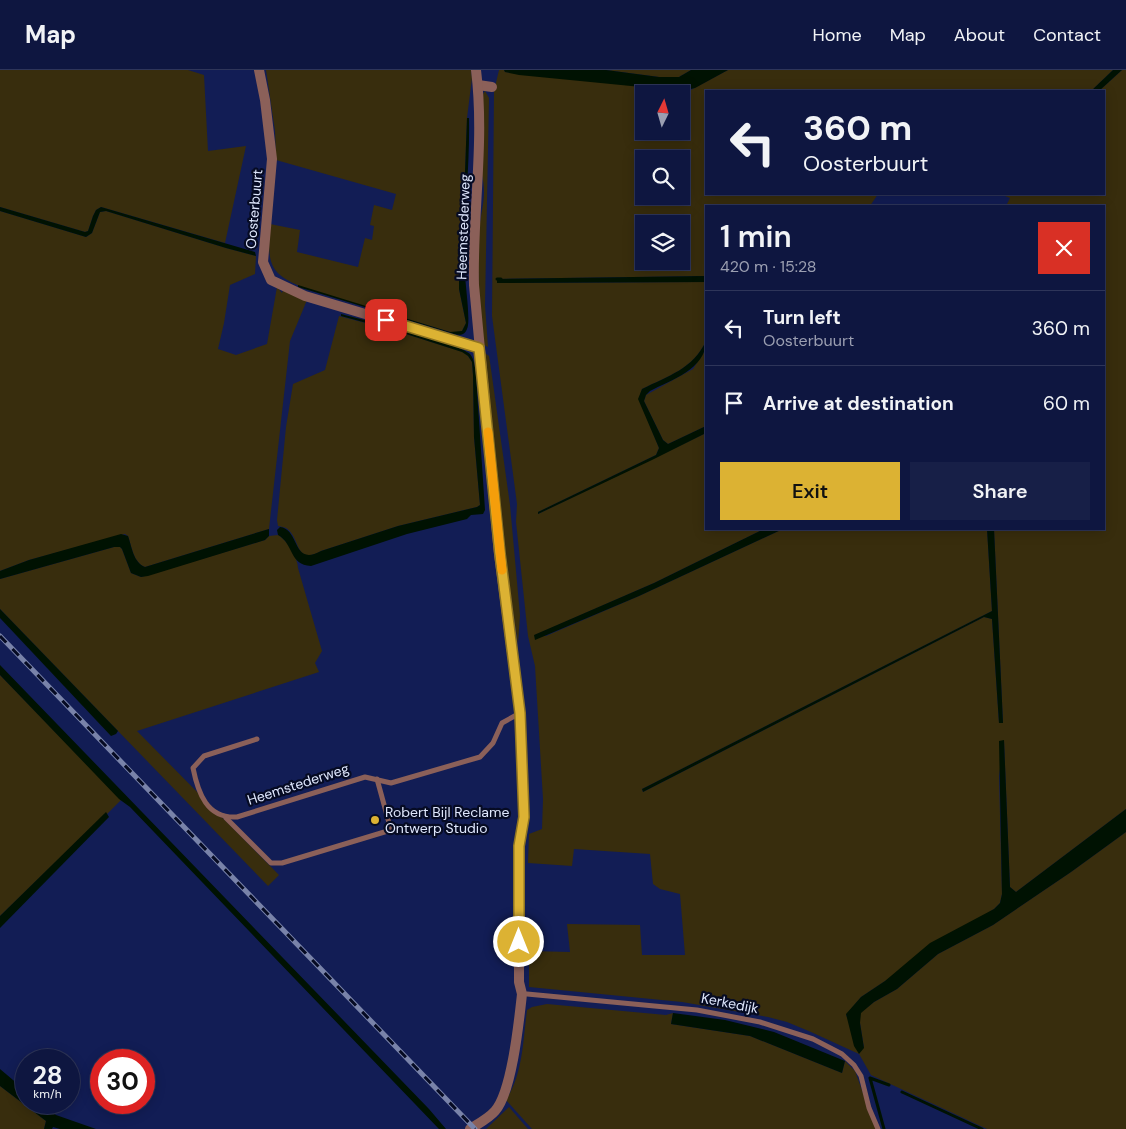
<!DOCTYPE html>
<html lang="en">
<head>
<meta charset="utf-8">
<style>
  :root { --surface:#0e1640; --page:#171f47; --text:#f1f3f6; --muted:#9b9fb1; --line:#2e3559; --accent:#dcb233 }
  body { margin:0; font-family:"DM Sans",sans-serif; background:var(--page); color:var(--text); height:100vh; display:flex; flex-direction:column; font-size:19px; white-space:nowrap }
  * { box-sizing:border-box; margin:0 }
  p { font-size:16px; color:var(--muted) }
  .icon { flex:none; width:28px; height:28px; fill:none; stroke:currentColor; stroke-width:2; stroke-linecap:round; stroke-linejoin:round }
  .map { position:relative; flex:1; overflow:hidden }
  .panel { position:absolute; left:705px; top:135px; width:400px; height:325px; display:flex; flex-direction:column; background:var(--surface); border-radius:0px; box-shadow:0 2px 12px #0003,0 0 0 1px var(--line) }
  .panel>* { flex:none }
  .guide { position:absolute; left:705px; top:20px; width:400px; height:105px; border-radius:0px; box-shadow:0 2px 12px #0003,0 0 0 1px var(--line); background:#0e1640; color:var(--text); overflow:hidden }
  .needle { width:32px; rotate:5deg }
  .buttons { position:absolute; left:635px; top:15px; display:grid; gap:10px }
  .buttons a { display:grid; place-items:center; width:55px; height:55px; border-radius:0px; background:var(--surface); box-shadow:0 2px 12px #0003,0 0 0 1px var(--line); font-size:25px }
  .speed { position:absolute; left:15px; top:979px; display:flex; gap:10px; font-size:25px; font-weight:700; text-align:center }
  .speed>* { display:grid; place-content:center; width:65px; height:65px; border-radius:50%; background:var(--surface); box-shadow:0 2px 12px #0003,0 0 0 1px var(--line); line-height:1 }
  .speed small { font-size:12px; font-weight:400 }
  .speed .limit { border:8px solid #d22; background:#fff; color:#111 }
  .pin { position:absolute; display:grid; place-items:center; width:42px; height:42px; color:#fff; margin:-21px; border-radius:10px; box-shadow:0 2px 8px #0006 }
  .me { position:absolute; width:55px; margin:-28px; rotate:0deg; stroke-linejoin:round; filter:drop-shadow(0 0 4px #0008) }
  .turn { display:flex; align-items:center; gap:18px; height:105px; padding:0 15px; font-size:22px }
  .turn .icon { width:65px; height:65px; stroke-width:2.5 }
  .turn b { display:block; font-size:35px; line-height:42px }
  .round { display:grid; place-items:center; flex:none; width:52px; height:52px; border-radius:0px; background:var(--page) }
  .head { display:flex; align-items:center; justify-content:space-between; height:85px; padding:0 15px }
  h1 { font-size:30px; font-weight:600; line-height:38px }
  .button { display:flex; gap:10px; margin-top:auto; padding:10px 15px }
  .button a { flex:1; height:58px; border-radius:0px; background:var(--accent); color:#111; font-size:20px; font-weight:600; line-height:58px; text-align:center }
  .button a+a { background:var(--page); color:var(--text) }
  ul { padding:0; list-style:none }
  li { display:flex; align-items:center; gap:15px; height:75px; padding:0 15px; border-top:1px solid var(--line) }
  li div { flex:1 }
  li b { display:block; font-size:19px }
  li em { font-style:normal }
  header { display:flex; align-items:center; gap:30px; box-sizing:border-box; height:70px; padding:0 25px; background:var(--surface); border-bottom:1px solid var(--line) }
  header strong { font-size:24px }
  nav { display:flex; gap:28px; margin-inline-start:auto; font-size:18px }
  .map>svg:first-child { display:block }
  .green { fill:#382d0d; fill-rule:evenodd }
  .water { fill:#001202 }
  .lines { fill:none; stroke-linecap:round; stroke-linejoin:round }
  .stream { stroke:#001202; stroke-width:3 }
  .lane { stroke:#8b6059; stroke-width:5 }
  .street { stroke:#8b6059; stroke-width:10 }
  .rail-casing { stroke:#7983a9; stroke-width:5 }
  .rail { stroke:#060b23; stroke-width:3; stroke-dasharray:9; stroke-linecap:butt }
  .route-casing { stroke:#8f7421; stroke-width:12 }
  .route { stroke:#dcb233; stroke-width:9 }
  .slow { stroke:#f59e0b; stroke-width:9 }
  .poi-dot { fill:#dcb233; stroke:#060b23; stroke-width:2 }
  .labels { text-anchor:middle; stroke-width:4.5; stroke-linejoin:round; paint-order:stroke }
  .street-label { font-size:14px; fill:#dfe7fd; stroke:#060b23 }
  .poi-label { font-size:14px; fill:#dfe7fd; stroke:#060b23; text-anchor:start }
</style>
</head>
<body>
<header>
<strong>Map</strong>
<nav><a>Home</a><a>Map</a><a>About</a><a>Contact</a></nav>
</header>
<div class="map">
<svg width="1126" height="1059" viewBox="0 0 1126 1059">
  <rect width="100%" height="100%" fill="#121d55"/>
  <!-- green -->
  <g class="green">
    <polygon points="0,0 188,0 204,5 208,81 246,76 225,173 101,137 96,140 93,146 88,161 85,162 0,137"/>
    <path d="M266,0h205l1,8 -5,40 -3,81 -5,41v49l7,34 -4,8 -3,1h-9l-140,-42c-41,-15 -43,-24 -40,-66l30,6 -3,22 61,15 7,-29 7,2 2,-14 -4,-1 4,-20 18,5 4,-16 -120,-34 -1,-29z"/>
    <path d="M499,0h5l1,2 184,19 39,-21h385l-22,21h-385v103h172l-8,12h-164v70l-209,3v4l209,-1v59c-13,28 -38,35 -64,48l-3,10 20,49 -3,7 -118,57v2l168,-81v96h58l-110,54 -119,52 11,1 93,-40 144,-67h204l5,82 -342,174 -8,4 1,3 341,-175 8,2 7,104h4l-9,-194h110v-323h-98l4,-8 -5,-2 6,-2h93v-103h-5l23,-21h4v739l-110,83 -6,-5 -6,-147 -5,36 3,118 -2,9 -6,6 -133,88 -15,18 18,33 -4,-25v-10l14,-11 23,-13 41,-35 55,-29 78,-53 55,-40v297h-139l-116,-54 -12,-21 -48,-22 -24,-10 -19,-5 -86,-15 -153,-15v-36l41,1 -3,-28 73,1 2,30h43l-5,-61 -20,-5 -7,-5 -3,-30 -76,-5 -2,17 -44,-3 1,-29 13,-5 1,-30 -8,-133 -7,-30 -12,-114 1,-18 -25,-188 2,-225zM644,24h37v37h-37zM644,89h37v37h-37zM644,154h37v37h-37z"/>
    <polygon points="606,0 691,0 679,7 659,7"/>
    <path d="M485,21l4,7 -4,207 3,42 -4,-2c-4,-37 -8,-75 -5,-113 2,-25 9,-35 2,-61l2,-77z"/>
    <path d="M0,141l86,26 6,-4 8,-21 6,-1 120,37 30,8 -1,18 -25,11 -6,38 -6,26 18,6 31,-11 10,-57 5,6 1,-3 24,10 -17,41 -21,188 -124,38c-12,-5 -13,-20 -17,-31l-3,-2 -96,26 -29,11z"/>
    <path d="M339,246l64,17 60,19 5,4 4,6 1,13 1,62 6,68 -3,2 -79,19 -77,25c-27,15 -20,-14 -35,-23 -3,-1 -6,-2 -8,-2l-1,-6 9,-93 7,-43 32,-14z"/>
    <polygon points="706,279 706,356 668,374 663,370 644,331 646,325 693,299"/>
    <polygon points="485,283 489,286 490,292 510,435 520,545 518,574 501,460"/>
    <path d="M278,465c9,5 20,23 20,33l24,83 -7,12 4,9 -182,59 142,144 -11,11 -268,-277v-30l114,-32h6l2,2 9,24 10,4 124,-37 4,-4z"/>
    <polygon points="0,605 121,730 107,744 106,743 0,846"/>
    <path d="M547,934l119,11 7,-2 -2,11 79,12 92,37 3,-12 10,10 21,58h-344l-26,-29c17,-26 17,-60 21,-90l5,-3z"/>
    <polygon points="0,1016 46,1051 44,1059 0,1059"/>
    <polygon points="509,1037 528,1059 486,1059"/>
  </g>
  <!-- water -->
  <g class="water">
    <polygon points="504,0 606,0 659,7 679,7 691,0 728,0 695,18 682,21 519,5 505,2"/>
    <polygon points="1113,0 1122,0 1099,21 1091,21"/>
    <path d="M467,48h2c1,52 -6,103 -4,154 0,12 6,49 2,57 -3,8 -9,6 -16,4l-153,-46v-2l152,47 12,-1 4,-8 -7,-34v-49l5,-41z"/>
    <polygon points="0,137 85,162 88,161 93,146 96,140 101,137 255,182 256,186 226,178 106,141 100,142 92,163 86,167 0,141"/>
    <polygon points="706,206 706,212 497,213 497,209"/>
    <path d="M341,244c20,5 119,30 129,40 5,6 5,15 6,22l9,134 -2,4 -12,1 -4,4 -60,15 -96,32c-22,-1 -17,-22 -33,-31l-1,-5 3,-3c20,2 12,40 41,24l77,-25 79,-19 3,-2 -6,-68 -1,-62 -1,-13 -4,-6 -6,-4 -59,-19 -62,-17z"/>
    <path d="M706,271c0,28 -35,39 -56,50l-4,4 -2,6 19,39 5,4 38,-18v7l-54,27 -114,54v-2l118,-57 3,-7 -21,-49 4,-10c26,-13 51,-20 64,-48z"/>
    <path d="M269,459v7l-4,4 -117,36 -7,1 -10,-4 -9,-24 -2,-2h-6l-114,32v-8l29,-11 92,-26 7,2c4,11 5,26 17,31z"/>
    <polygon points="764,459 783,459 639,526 535,570 534,565 654,513"/>
    <polygon points="987,459 994,459 1003,653 999,653 992,549 984,547 643,722 642,719 650,715 992,541"/>
    <polygon points="0,539 118,661 116,664 111,666 0,548"/>
    <polygon points="0,595 429,1039 446,1059 439,1059 130,737 119,729 0,605"/>
    <polygon points="1004,670 1010,817 1016,822 1126,739 1126,762 1071,802 993,855 938,884 897,919 874,932 861,943 860,953 864,978 859,984 854,976 846,944 861,927 885,911 930,873 994,839 1000,833 1002,824 999,671"/>
    <polygon points="106,742 109,747 0,858 0,846"/>
    <polygon points="673,943 725,950 774,962 845,991 842,1003 750,966 671,954"/>
    <polygon points="0,999 26,1021 26,1032 40,1033 56,1045 96,1059 60,1059 53,1057 52,1059 44,1059 46,1051 0,1016"/>
  </g>
  <g class="lines">
    <!-- stream -->
    <g class="stream">
      <polyline points="501,209 497,209 501,209"/>
      <polyline points="902,1022 982,1059"/>
      <polyline points="884,1059 870,1008 889,1015"/>
    </g>
    <!-- lane -->
    <g class="lane">
      <path d="M257,669l-53,17 -11,12c5,25 14,51 44,49l128,-40 26,6 89,-26 13,-14 9,-20 18,-10"/>
      <polyline points="226,748 271,793 282,793 391,760 377,709"/>
      <polyline points="527,924 697,940 760,952 813,969 842,984 854,995 861,1006 869,1038 878,1059"/>
    </g>
    <!-- street -->
    <g class="street">
      <polyline points="259,0 265,30 272,89 263,192 271,210 305,226 479,278"/>
      <polyline points="478,15 492,17"/>
      <path d="M470,1059c8,-5 19,-11 25,-18 17,-19 24,-90 27,-117l-3,-12v-136l5,-29 -4,-104 -21,-159 -25,-269c-2,-71 11,-143 2,-215"/>
    </g>
    <defs>
      <polyline id="rail" points="0,566 475,1059"/>
    </defs>
    <!-- rail casing -->
    <use href="#rail" class="rail-casing"/>
    <!-- rail -->
    <use href="#rail" class="rail"/>
  </g>
  <g class="lines">
    <defs>
      <polyline id="route" points="386,250 479,278 500,484 520,643 524,747 519,776 519,872"/>
    </defs>
    <!-- route casing -->
    <use href="#route" class="route-casing"/>
    <!-- route -->
    <use href="#route" class="route"/>
    <!-- slow -->
    <polyline class="slow" points="488,362 502,500"/>
  </g>
  <!-- markers -->
  <circle class="poi-dot" cx="375" cy="750" r="5"/>
  <g class="labels">
    <!-- street labels -->
    <g class="street-label">
      <text transform="translate(254 139) rotate(-85)" y="5">Oosterbuurt</text>
      <text transform="translate(463 157) rotate(-88)" y="5">Heemstederweg</text>
      <text transform="translate(298 714) rotate(-18)" y="5">Heemstederweg</text>
      <text transform="translate(730 933) rotate(11)" y="5">Kerkedijk</text>
    </g>
    <!-- poi labels -->
    <g class="poi-label">
      <text x="385" y="747">Robert Bijl Reclame<tspan x="385" dy="16">Ontwerp Studio</tspan></text>
    </g>
  </g>
</svg>
<div class="buttons">
<a><svg class="needle" viewBox="-14 -14 28 28"><path d="M0-13l5 13h-10z" fill="#e53935"/><path d="M0 13l5-13h-10z" fill="#9b9fb1"/></svg></a>
<a><svg class="icon" aria-label="search" viewBox="0 0 24 24"><circle cx="10" cy="10" r="6"/><path d="M15 15l6 6"/></svg></a>
<a><svg class="icon" aria-label="layers" viewBox="0 0 24 24"><path d="M12 4l9 5-9 5-9-5zM3 14l9 5 9-5"/></svg></a>
</div>
<div class="speed"><div>28<small>km/h</small></div><div class="limit">30</div></div>
<div class="pin" style="left:386px;top:250px;background:#d93025"><svg class="icon" aria-label="arrive" viewBox="0 0 24 24"><path d="M6 21V4h12l-3 4 3 4H6"/></svg></div>
<svg class="me" style="left:519px;top:872px" viewBox="-20 -20 40 40"><circle r="17" fill="#dcb233" stroke="#fff" stroke-width="3"/><path d="M0-11L8 9 0 5-8 9z" fill="#fff"/></svg>
<div class="guide">
<div class="turn"><svg class="icon" aria-label="left" viewBox="0 0 24 24"><path d="M17 20v-9H6M10 6l-5 5 5 5"/></svg><div><b>360 m</b>Oosterbuurt</div></div>
</div>
<section class="panel">
<div class="head"><div><h1>1 min</h1><p>420 m · 15:28</p></div><a class="round" style="background:#d93025;color:#fff"><svg class="icon" aria-label="close" viewBox="0 0 24 24"><path d="M6 6l12 12M18 6L6 18"/></svg></a></div>
<ul>
<li><svg class="icon" aria-label="left" viewBox="0 0 24 24"><path d="M17 20v-9H6M10 6l-5 5 5 5"/></svg><div><b>Turn left</b><p>Oosterbuurt</p></div><em>360 m</em></li>
<li><svg class="icon" aria-label="arrive" viewBox="0 0 24 24"><path d="M6 21V4h12l-3 4 3 4H6"/></svg><div><b>Arrive at destination</b></div><em>60 m</em></li>
</ul>
<div class="button"><a>Exit</a><a>Share</a></div>
</section>
</div>
</body>
</html>
